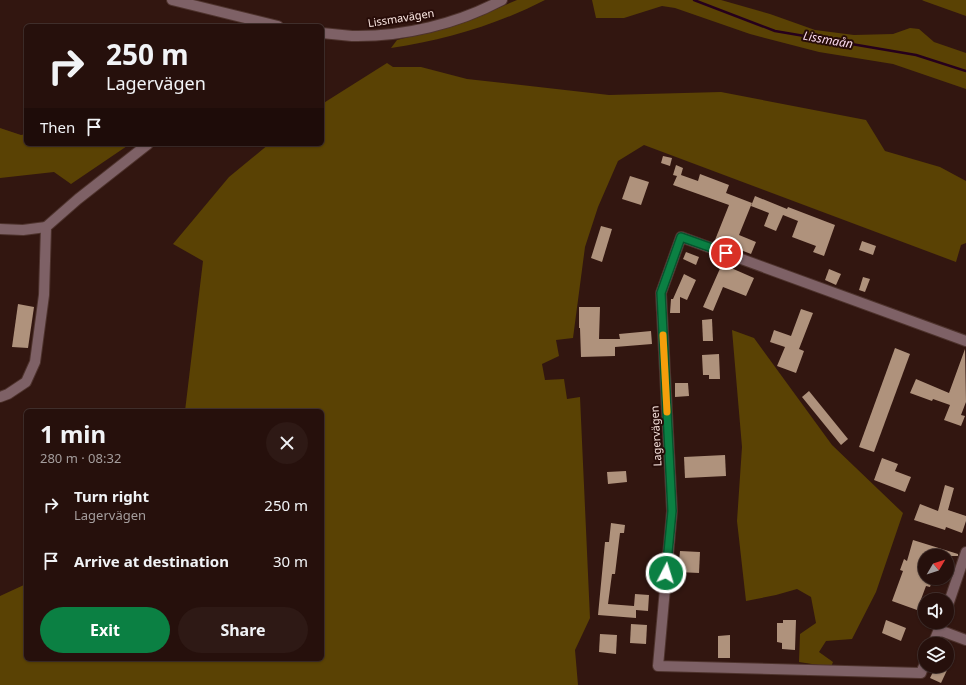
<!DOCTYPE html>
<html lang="en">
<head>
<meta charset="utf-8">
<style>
  :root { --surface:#26100c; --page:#2e1915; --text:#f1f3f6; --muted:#a49d9d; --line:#42302d; --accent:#0b8043 }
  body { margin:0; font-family:"Noto Sans",sans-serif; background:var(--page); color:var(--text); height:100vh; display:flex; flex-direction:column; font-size:15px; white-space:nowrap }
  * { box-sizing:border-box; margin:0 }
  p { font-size:13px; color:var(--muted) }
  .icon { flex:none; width:22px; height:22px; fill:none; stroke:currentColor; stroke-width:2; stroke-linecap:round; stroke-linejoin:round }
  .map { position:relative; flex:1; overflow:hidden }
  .sheet { position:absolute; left:24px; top:409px; width:300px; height:252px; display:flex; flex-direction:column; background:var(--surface); border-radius:6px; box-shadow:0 1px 3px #0004,0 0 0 1px var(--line) }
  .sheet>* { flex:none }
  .guide { position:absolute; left:24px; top:24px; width:300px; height:122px; border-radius:6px; box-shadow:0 1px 3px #0004,0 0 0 1px var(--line); background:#26100c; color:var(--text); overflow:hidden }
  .needle { width:26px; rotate:51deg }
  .controls { position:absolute; left:918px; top:549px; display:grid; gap:8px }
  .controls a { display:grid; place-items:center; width:36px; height:36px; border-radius:50%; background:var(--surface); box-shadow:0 1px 3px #0004,0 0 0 1px var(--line); font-size:20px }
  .pin { position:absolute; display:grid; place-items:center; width:34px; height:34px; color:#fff; margin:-17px; border:2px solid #fff; border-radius:50%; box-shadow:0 1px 4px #0007 }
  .me { position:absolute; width:44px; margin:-22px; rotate:5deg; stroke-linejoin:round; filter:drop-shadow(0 0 3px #0008) }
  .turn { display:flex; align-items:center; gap:14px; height:84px; padding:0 16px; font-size:18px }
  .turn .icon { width:52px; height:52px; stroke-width:2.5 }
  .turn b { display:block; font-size:28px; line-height:34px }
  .then { display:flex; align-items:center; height:38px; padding:0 16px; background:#0003; gap:8px; font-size:15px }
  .round { display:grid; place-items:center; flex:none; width:42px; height:42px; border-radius:21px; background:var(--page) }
  .head { display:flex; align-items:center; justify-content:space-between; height:68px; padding:0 16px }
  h1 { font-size:24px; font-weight:700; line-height:30px }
  .action { display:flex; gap:8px; margin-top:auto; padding:8px 16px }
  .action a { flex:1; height:46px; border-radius:24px; background:var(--accent); color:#fff; font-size:16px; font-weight:700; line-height:46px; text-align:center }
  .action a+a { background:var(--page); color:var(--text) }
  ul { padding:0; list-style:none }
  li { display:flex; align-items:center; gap:12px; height:56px; padding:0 16px }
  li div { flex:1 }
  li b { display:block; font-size:15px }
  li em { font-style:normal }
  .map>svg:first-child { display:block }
  .green { fill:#5a4204 }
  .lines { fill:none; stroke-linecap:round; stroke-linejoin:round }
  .stream { stroke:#26001c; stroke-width:2.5 }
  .building { fill:#af927c }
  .minor-casing { stroke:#4e332d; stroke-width:12 }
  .minor { stroke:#7e6166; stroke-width:10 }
  .route-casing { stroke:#07532c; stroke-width:10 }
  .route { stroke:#0b8043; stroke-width:7 }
  .slow { stroke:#f59e0b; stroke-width:7 }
  .labels { text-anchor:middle; stroke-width:4; stroke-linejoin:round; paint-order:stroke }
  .street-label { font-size:11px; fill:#fbe7e2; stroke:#270c08 }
  .water-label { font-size:12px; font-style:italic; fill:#f8d7ec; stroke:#270c08 }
</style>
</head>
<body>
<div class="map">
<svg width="966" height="685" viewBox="0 0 966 685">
  <rect width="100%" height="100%" fill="#321610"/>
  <!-- green -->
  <g class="green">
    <path d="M517,0h28c-49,25 -99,40 -154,48l6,-8 39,-10 29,-8z"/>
    <polygon points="592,0 721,0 770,14 815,30 854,35 893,34 910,28 919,29 934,42 966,53 966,89 893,64 819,52 750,34 675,8 662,6 624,18 596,18"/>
    <polygon points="922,0 966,0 966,16 924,1"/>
    <polygon points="387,63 393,67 421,67 467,79 609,95 721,92 866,120 885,151 940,167 966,181 966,243 961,245 956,262 644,145 618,161 598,207 585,247 573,338 556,340 559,356 542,364 545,380 564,379 567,399 580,397 590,618 575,650 578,685 0,685 0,596 26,584 26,659 322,659 322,411 185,411 203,261 173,244 229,177 269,144 322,144 322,104"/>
    <polygon points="0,128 21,135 26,134 26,144 130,144 71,184 54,172 0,178"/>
    <polygon points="732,330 754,338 832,445 903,513 876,592 852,639 826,641 819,652 833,662 831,667 799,662 800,634 816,623 811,597 797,589 776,595 746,601 737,521 742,447"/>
  </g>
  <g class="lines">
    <!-- stream -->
    <polyline class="stream" points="694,0 775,31 916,55 966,71"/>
  </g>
  <!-- building -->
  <g class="building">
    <polygon points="663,156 672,158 670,166 661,163"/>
    <polygon points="676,165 683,168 681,175 698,181 700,174 729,185 726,193 752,203 739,235 756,242 751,254 715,240 729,205 673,185 677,176 673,175"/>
    <polygon points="630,176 649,182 641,205 622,199"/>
    <polygon points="755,196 787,209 788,207 835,225 824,256 813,252 816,246 792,237 798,221 783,215 776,231 764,226 769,213 751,206"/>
    <polygon points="601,226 612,229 602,262 591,258"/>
    <polygon points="862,241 876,246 873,255 859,250"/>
    <polygon points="686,252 699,257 696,265 683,259"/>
    <polygon points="722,264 754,278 746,296 723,287 713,311 703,307"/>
    <polygon points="829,269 841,274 836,285 825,280"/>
    <polygon points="684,274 696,280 687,300 680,297 680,313 670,313 671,299 673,299"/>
    <polygon points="863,277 870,279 865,292 859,290"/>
    <polygon points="18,304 34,307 28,348 12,347"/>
    <polygon points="579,307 600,307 599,339 620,339 619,334 651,331 652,344 615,347 615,356 581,357 580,328 579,328"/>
    <polygon points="801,309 813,313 799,349 804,351 796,373 777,366 785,347 770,342 774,330 791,336"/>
    <polygon points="712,319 713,341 703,341 702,320"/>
    <polygon points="895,348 910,354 874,452 859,447"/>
    <polygon points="965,349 966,402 961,415 965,416 961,426 944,420 950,405 933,399 932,401 910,393 916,379 949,393"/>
    <polygon points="719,354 720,379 709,379 709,375 703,375 702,355"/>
    <polygon points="675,383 688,383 689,396 675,397"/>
    <polygon points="809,391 848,439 841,445 802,397"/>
    <polygon points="725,455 726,476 685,478 684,457"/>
    <polygon points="882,458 898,464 895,471 911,477 905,492 874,480"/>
    <polygon points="626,471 627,482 608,484 607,472"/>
    <polygon points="945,485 954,488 948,510 966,516 966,521 962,533 946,527 945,530 914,520 920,504 938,511"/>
    <polygon points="611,523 625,525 624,533 620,533 615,574 612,574 608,604 634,606 635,594 649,595 648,611 636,610 636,618 598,615 605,542 609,542"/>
    <polygon points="913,540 958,554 958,556 925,556 925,578 933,578 930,587 926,586 917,610 892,601 903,571 900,570 904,559 907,561"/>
    <polygon points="680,551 700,552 699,573 678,572"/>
    <polygon points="783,620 796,620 795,650 782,649 782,643 777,642 777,623 783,623"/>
    <polygon points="886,620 906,628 901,641 882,633"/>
    <polygon points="631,624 647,625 646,644 630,643"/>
    <polygon points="600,634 617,635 616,654 599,652"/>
    <polygon points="730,635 730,658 718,658 718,636"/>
    <polygon points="936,666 949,666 941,683 930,678"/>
  </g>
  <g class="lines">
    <defs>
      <g id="minor">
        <polyline points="172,0 278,26"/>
        <path d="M322,33c10,1 20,2 30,3 51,1 105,-12 150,-36"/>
        <polyline points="0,229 23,230 46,227"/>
        <polyline points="0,397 8,394 26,382 35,362 44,295 46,227 78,199 148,144"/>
        <polyline points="947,608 966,552"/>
        <polyline points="939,630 966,640"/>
        <polyline points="933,644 942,622"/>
        <polyline points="925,663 921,673 658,666 672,511 661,293 681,237 966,341"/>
      </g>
    </defs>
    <!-- minor casing -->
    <use href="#minor" class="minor-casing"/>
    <!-- minor -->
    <use href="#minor" class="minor"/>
  </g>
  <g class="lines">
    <defs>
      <polyline id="route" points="666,573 672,511 661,293 681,237 726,253"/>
    </defs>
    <!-- route casing -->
    <use href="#route" class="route-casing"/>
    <!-- route -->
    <use href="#route" class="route"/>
    <!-- slow -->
    <polyline class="slow" points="663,335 667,412"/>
  </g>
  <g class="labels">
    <!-- street labels -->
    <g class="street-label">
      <text transform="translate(401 18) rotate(-9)" y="4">Lissmavägen</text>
      <text transform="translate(656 436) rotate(-93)" y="4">Lagervägen</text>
    </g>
    <!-- water labels -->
    <g class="water-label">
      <text transform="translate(828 40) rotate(10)" y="4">Lissmaån</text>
    </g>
  </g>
</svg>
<div class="controls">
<a><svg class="needle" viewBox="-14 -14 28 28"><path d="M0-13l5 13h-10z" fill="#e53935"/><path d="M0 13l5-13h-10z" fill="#a49d9d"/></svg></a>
<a><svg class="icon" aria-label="sound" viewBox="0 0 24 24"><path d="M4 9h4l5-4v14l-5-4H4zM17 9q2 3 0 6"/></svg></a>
<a><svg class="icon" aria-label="layers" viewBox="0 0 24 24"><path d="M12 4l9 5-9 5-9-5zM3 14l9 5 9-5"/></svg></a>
</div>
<div class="pin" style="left:726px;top:253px;background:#d93025"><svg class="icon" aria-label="arrive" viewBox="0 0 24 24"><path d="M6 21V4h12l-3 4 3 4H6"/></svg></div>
<svg class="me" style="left:666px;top:573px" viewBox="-20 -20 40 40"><circle r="17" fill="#0b8043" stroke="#fff" stroke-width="3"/><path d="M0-11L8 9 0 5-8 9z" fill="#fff"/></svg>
<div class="guide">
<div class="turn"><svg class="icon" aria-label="right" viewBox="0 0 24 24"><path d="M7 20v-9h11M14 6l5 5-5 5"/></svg><div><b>250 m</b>Lagervägen</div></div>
<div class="then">Then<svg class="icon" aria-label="arrive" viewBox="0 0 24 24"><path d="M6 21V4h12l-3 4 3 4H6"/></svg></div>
</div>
<section class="sheet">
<div class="head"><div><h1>1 min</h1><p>280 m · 08:32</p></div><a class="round"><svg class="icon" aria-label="close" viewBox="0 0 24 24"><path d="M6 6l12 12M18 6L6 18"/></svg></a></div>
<ul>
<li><svg class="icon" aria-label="right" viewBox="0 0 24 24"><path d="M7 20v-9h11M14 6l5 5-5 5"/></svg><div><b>Turn right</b><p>Lagervägen</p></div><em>250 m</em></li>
<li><svg class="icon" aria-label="arrive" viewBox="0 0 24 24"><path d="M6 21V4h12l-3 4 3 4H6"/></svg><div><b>Arrive at destination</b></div><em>30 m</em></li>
</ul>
<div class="action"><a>Exit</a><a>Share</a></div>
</section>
</div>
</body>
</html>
